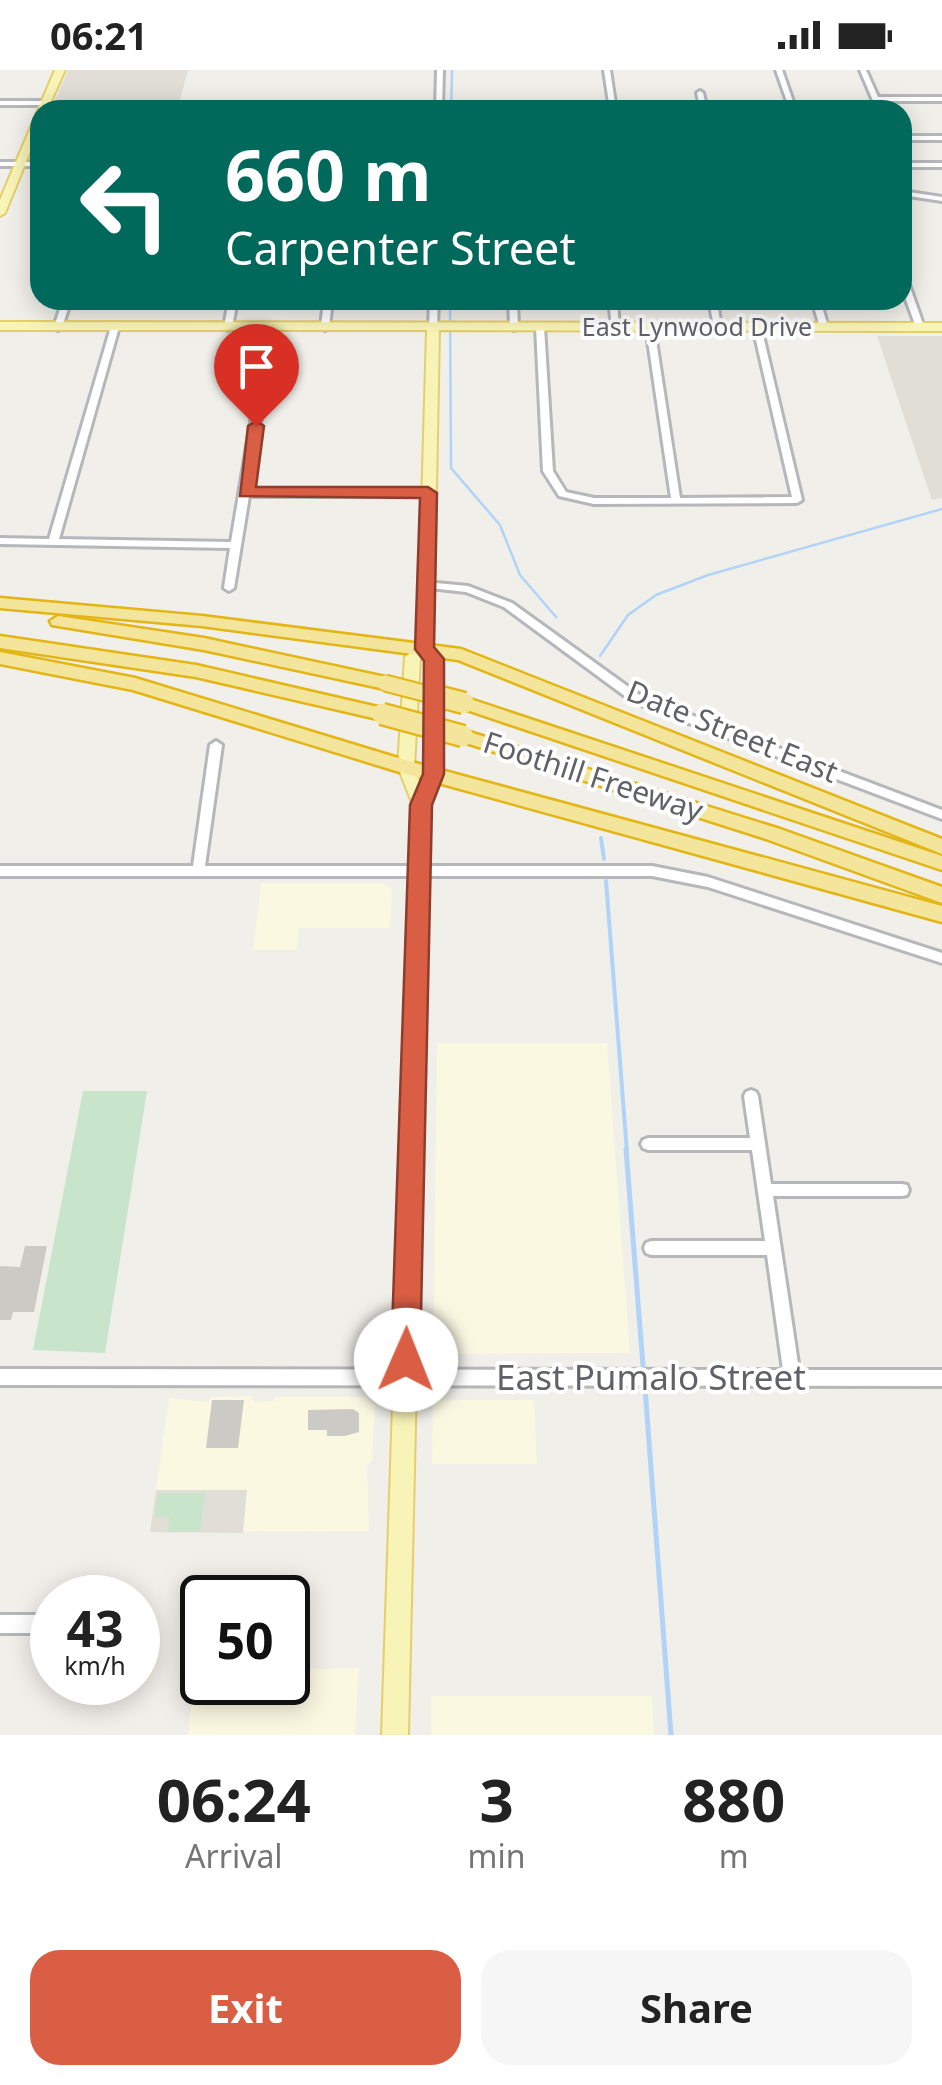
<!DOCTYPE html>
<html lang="en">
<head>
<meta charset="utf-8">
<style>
  :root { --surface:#fff; --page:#f6f6f6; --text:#222; --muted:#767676; --accent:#da5e44 }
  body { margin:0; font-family:"Noto Sans",sans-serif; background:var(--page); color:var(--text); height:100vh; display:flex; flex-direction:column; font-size:38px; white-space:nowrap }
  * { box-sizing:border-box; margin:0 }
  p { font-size:32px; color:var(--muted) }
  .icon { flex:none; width:55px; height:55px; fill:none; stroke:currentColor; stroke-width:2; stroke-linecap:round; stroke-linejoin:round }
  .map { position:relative; height:1665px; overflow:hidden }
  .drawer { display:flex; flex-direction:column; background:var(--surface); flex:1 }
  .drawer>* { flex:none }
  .top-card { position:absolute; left:30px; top:30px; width:882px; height:210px; border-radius:30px; box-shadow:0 5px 25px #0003; background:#00695c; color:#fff; overflow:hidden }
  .speed { position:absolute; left:30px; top:1505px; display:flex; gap:20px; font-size:50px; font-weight:700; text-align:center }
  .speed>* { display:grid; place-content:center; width:130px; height:130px; border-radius:50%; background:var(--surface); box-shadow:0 5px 25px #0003; line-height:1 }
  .speed small { font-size:25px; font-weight:400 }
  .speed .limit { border:5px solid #111; border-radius:15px; background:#fff; color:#111 }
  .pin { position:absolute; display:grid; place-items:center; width:85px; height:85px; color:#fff; margin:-102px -42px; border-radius:50% 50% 50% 0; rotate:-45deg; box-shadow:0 0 10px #0007 }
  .pin .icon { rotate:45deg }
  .me { position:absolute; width:110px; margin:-55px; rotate:1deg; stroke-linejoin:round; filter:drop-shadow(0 0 8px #0008) }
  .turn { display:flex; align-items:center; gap:35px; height:210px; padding:0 30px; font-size:45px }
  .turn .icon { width:130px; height:130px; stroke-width:2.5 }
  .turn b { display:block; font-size:70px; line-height:85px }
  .eta { display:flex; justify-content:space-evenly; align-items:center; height:170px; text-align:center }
  .eta b { font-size:60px; font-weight:700; line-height:70px }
  .action { display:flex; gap:20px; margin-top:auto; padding:20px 30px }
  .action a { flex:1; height:115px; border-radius:30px; background:var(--accent); color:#fff; font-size:40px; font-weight:700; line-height:115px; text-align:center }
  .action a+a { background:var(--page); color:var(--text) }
  .status { display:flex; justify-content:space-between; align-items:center; height:70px; padding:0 50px; background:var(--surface); direction:ltr }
  .status svg { height:28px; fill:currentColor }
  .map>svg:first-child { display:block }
  .commercial { fill:#fbf8e2 }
  .education { fill:#e0ded7 }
  .green { fill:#c8e5cb }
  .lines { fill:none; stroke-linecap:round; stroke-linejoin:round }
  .stream-far2 { stroke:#b1d3f8; stroke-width:2.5 }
  .stream-far1 { stroke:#b1d3f8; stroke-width:4 }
  .stream { stroke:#b1d3f8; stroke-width:5 }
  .building { fill:#cccac5 }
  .minor-casing { stroke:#b5b7bb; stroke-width:6 }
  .major-casing { stroke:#e5ce6c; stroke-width:4 }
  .highway-casing { stroke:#e3b515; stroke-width:5 }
  .minor { fill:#fff; fill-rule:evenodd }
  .major { fill:#f8f3b6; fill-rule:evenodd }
  .highway { fill:#f4e59c; fill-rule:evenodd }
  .highway-bridge-far1-casing { stroke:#e3b515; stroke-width:19; stroke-linecap:butt }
  .highway-bridge-casing { stroke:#e3b515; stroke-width:25; stroke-linecap:butt }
  .highway-bridge-far1 { stroke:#f4e59c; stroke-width:15 }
  .highway-bridge { stroke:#f4e59c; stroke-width:20 }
  .route { fill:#da5e44; stroke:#8e3d2c; stroke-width:2.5 }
  .labels { text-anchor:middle; stroke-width:8; stroke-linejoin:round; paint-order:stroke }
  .far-street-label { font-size:25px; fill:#606267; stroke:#fff }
  .street-label { font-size:30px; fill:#606267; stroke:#fff }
  .near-street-label { font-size:35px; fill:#606267; stroke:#fff }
</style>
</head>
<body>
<div class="status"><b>06:21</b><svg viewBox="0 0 49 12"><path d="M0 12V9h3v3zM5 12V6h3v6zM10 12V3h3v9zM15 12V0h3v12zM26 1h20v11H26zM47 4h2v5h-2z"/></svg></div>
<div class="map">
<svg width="942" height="1665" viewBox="0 0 942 1665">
  <rect width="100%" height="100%" fill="#f0efe9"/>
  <!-- commercial -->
  <g class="commercial">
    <polygon points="261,813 383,813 392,819 390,858 299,858 297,880 253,880"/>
    <polygon points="437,973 607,973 630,1283 433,1284"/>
    <polygon points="251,1326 254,1332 274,1331 276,1327 366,1327 375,1336 372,1391 367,1395 369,1461 150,1462 169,1328 207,1332 213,1327"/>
    <polygon points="433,1330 534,1330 537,1394 432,1394"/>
    <polygon points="359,1598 355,1665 188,1665 195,1600 202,1600 202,1612 288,1612 288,1599"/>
    <polygon points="431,1626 652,1626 654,1665 431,1665"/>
  </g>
  <!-- education -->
  <g class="education">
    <polygon points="68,0 188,0 177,40 51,40"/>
    <polygon points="877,266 942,266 942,428 932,430"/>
    <polygon points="156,1420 247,1420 243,1463 150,1462"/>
  </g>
  <!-- green -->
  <g class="green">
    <polygon points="83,1021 147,1021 105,1283 33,1280"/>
    <polygon points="158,1423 205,1423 200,1461 168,1462 169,1447 155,1447"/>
  </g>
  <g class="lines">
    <!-- stream-far2 -->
    <g class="stream-far2">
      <polyline points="451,40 452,0"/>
      <polyline points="450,230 451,398 500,455 520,505 556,547"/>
      <polyline points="600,586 628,545 656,525 708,505 942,439"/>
    </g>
    <!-- stream-far1 -->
    <g class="stream-far1">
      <polyline points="601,768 604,789"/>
      <polyline points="606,811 627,1082"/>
    </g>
    <!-- stream -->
    <g class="stream">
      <polyline points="626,1079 643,1296"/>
      <polyline points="645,1318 671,1665"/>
    </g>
  </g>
  <!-- building -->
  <g class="building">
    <polygon points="25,1176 47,1176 34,1242 13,1242 11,1250 0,1250 0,1196 20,1197"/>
    <polygon points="212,1330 244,1330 238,1378 206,1378"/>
    <polygon points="353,1339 359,1343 359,1362 345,1366 327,1366 327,1360 308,1360 308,1340"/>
  </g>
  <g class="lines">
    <defs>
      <g id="minor">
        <polygon points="437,0 443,0 442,40 436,40"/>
        <polygon points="604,0 610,0 616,40 610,40"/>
        <polygon points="776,0 782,0 796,40 790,40"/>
        <polygon points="860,0 866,0 878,27 942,27 942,31 880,31 883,40 877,40"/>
        <polygon points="700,21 703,23 707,40 701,40 697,23"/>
        <polygon points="0,31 45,31 48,33 45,35 0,35"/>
        <rect x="902" y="66" width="40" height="4"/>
        <rect x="0" y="92" width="40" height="4"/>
        <rect x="902" y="93" width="40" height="4"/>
        <polygon points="902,121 942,127 942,131 902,125"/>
        <polygon points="902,204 906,206 924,257 923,259 916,257 902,219"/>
        <polygon points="63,230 71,230 62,257 58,260 54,257"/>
        <polygon points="229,230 237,230 232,257 228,260 224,257"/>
        <polygon points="324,230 332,230 329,257 325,260 321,257"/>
        <polygon points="430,230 438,230 437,257 433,260 429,257"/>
        <polygon points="509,230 517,230 518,257 514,260 510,257"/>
        <polygon points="609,230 617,230 619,259 612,257"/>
        <polygon points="709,230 717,230 721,259 714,257"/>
        <polygon points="812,230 820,230 828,257 827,259 820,257"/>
        <polygon points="115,254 119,257 59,469 231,472 267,257 271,254 275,257 250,420 428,420 433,423 428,426 249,426 234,518 229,521 224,518 230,478 0,474 0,468 49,469 111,257"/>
        <polygon points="540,254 544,257 553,401 566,422 594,428 671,428 646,257 650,254 654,257 680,428 792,427 753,257 757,254 761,257 802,430 797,433 594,434 559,426 543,401 536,257"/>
        <polygon points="425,512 468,516 512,533 641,626 942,740 942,749 633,632 504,537 466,522 421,517 421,513"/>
        <polygon points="216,671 222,675 205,796 652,796 708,807 942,883 942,893 708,817 652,806 0,806 0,796 193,796 210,675"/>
        <polygon points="751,1020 756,1022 758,1026 771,1114 902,1114 907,1115 909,1120 907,1125 902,1126 773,1126 799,1300 942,1300 942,1316 0,1315 0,1299 783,1300 767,1185 651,1185 646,1183 644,1178 646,1173 651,1171 765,1171 752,1080 648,1080 643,1078 641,1074 643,1070 648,1068 750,1068 744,1026 746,1022"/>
        <rect x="0" y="1545" width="52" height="18"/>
      </g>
      <g id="major">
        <polygon points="55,0 65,0 47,40 40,40 40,57 5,143 0,146 0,130"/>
        <path d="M0,252l942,1v8l-503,-1 -6,318 9,11v115l-13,31 -21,930h-26l31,-930 -15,-38 7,-110 13,-10 9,-317h-427zM424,587l2,3v114l-5,11 -7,-18 6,-108z"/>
      </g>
      <g id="highway">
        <polygon points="0,528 202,546 461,579 942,769 942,784 458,590 202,556 0,538"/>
        <polygon points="58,546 204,568 385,607 394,613 385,619 204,580 52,555 50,551"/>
        <polygon points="0,566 196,595 382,638 391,644 382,650 196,607 0,578"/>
        <polygon points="0,582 135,608 408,691 942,836 942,852 406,704 133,620 0,594"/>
        <polygon points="464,627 942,786 942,800 458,637 455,633 458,629"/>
        <polygon points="463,660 780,759 942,817 942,833 766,769 457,670 454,666 457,662"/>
      </g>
    </defs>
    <!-- minor casing -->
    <use href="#minor" class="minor-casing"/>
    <!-- major casing -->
    <use href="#major" class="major-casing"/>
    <!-- highway casing -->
    <use href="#highway" class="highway-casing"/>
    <!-- minor -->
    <use href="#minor" class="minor"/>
    <!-- major -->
    <use href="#major" class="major"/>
    <!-- highway -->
    <use href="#highway" class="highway"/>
    <defs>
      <polyline id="highway-bridge-far1" points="385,613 443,628"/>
      <g id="highway-bridge">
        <polyline points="433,625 464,633"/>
        <polyline points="382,644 463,666"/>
      </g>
    </defs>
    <!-- highway-bridge-far1 casing -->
    <use href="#highway-bridge-far1" class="highway-bridge-far1-casing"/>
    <!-- highway-bridge casing -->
    <use href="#highway-bridge" class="highway-bridge-casing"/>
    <!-- highway-bridge-far1 -->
    <use href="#highway-bridge-far1" class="highway-bridge-far1"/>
    <!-- highway-bridge -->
    <use href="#highway-bridge" class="highway-bridge"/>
  </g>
  <!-- route -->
  <polygon class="route" points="256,351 264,356 256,417 428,417 437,423 434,577 444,589 444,704 432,735 420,1290 416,1299 406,1303 395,1299 391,1290 410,735 423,704 424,591 415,579 420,428 240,426 248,356"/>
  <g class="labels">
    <!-- far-street labels -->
    <g class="far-street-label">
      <text x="697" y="266">East Lynwood Drive</text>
    </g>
    <!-- street labels -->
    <g class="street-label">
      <text transform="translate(732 662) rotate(22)" y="10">Date Street East</text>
      <text transform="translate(593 707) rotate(18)" y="10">Foothill Freeway</text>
    </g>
    <!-- near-street labels -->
    <g class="near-street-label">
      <text x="651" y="1320">East Pumalo Street</text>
    </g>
  </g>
</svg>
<div class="speed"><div>43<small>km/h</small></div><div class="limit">50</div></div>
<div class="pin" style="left:256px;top:356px;background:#d93025"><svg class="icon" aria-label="arrive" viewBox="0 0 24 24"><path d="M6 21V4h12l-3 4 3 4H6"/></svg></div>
<svg class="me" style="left:406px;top:1290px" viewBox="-20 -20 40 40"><circle r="19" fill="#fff"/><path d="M0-13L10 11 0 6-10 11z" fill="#da5e44"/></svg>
<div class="top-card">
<div class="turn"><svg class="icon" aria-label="left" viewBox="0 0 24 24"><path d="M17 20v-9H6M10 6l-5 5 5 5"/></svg><div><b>660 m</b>Carpenter Street</div></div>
</div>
</div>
<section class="drawer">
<div class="eta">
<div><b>06:24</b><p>Arrival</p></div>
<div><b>3</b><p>min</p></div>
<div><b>880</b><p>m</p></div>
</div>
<div class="action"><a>Exit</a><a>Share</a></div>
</section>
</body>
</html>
